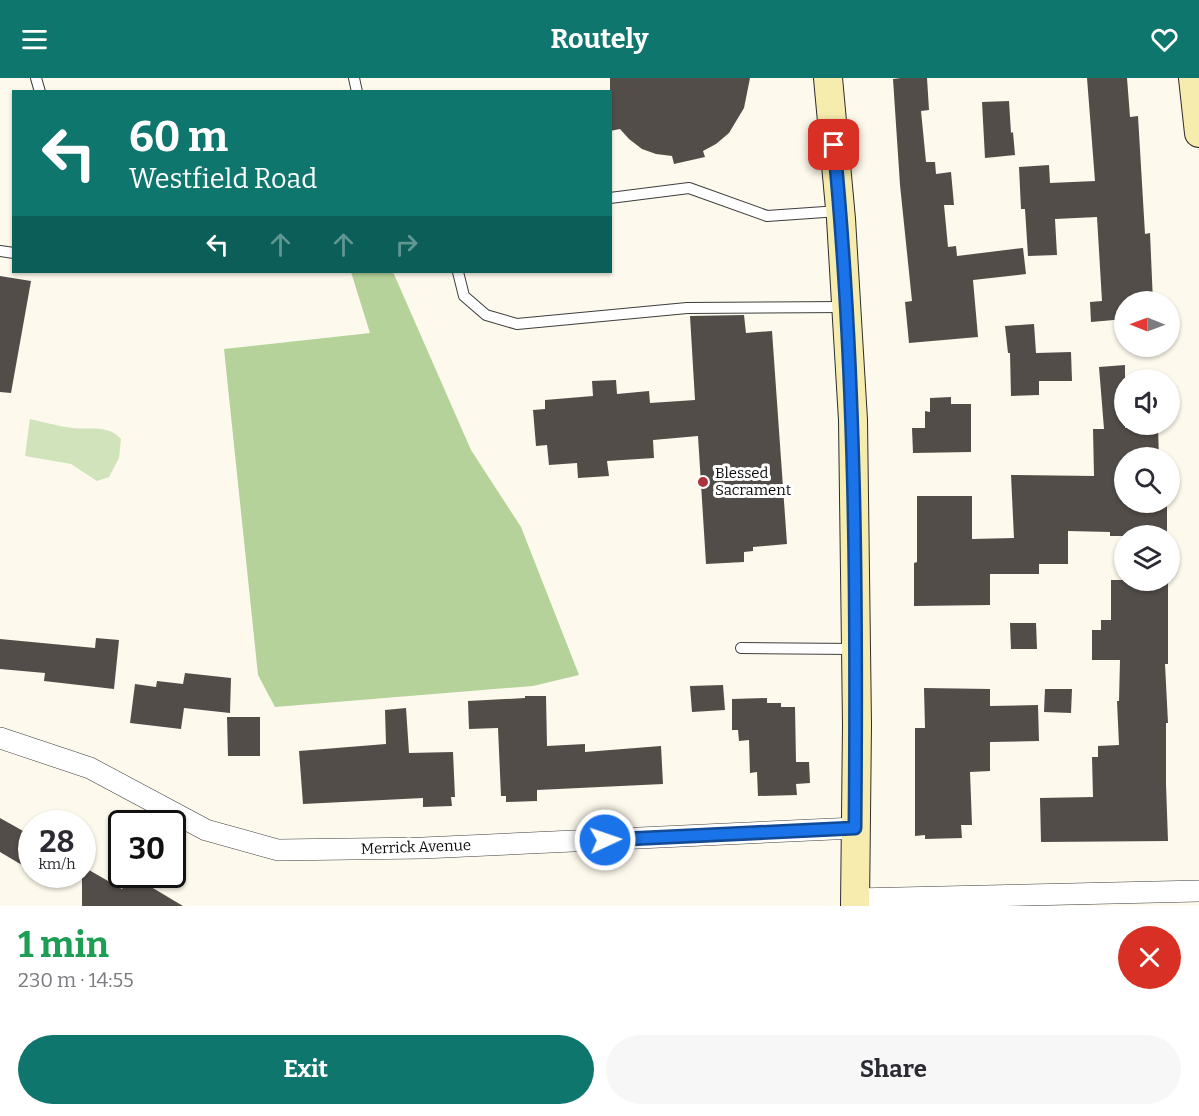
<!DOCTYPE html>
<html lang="en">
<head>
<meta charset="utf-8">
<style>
  :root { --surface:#fff; --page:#f7f7f7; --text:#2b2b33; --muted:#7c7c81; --accent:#0f766e }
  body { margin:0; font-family:Bitter,serif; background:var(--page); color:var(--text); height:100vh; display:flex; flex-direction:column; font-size:22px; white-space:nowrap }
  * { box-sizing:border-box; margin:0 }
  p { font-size:20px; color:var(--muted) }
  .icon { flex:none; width:33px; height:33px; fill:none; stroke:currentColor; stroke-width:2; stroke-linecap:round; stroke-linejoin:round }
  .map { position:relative; height:828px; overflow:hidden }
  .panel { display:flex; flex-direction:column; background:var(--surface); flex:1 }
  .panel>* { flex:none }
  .hud { position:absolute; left:12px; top:12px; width:600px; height:183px; border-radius:0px; box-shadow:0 2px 4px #0004; background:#0f766e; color:#fff; overflow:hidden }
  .needle { width:39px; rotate:271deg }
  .buttons { position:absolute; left:1114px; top:213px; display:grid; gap:12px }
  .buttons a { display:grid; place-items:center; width:66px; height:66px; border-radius:50%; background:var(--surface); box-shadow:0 2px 4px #0004; font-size:30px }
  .speed { position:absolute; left:18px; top:732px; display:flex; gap:12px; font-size:30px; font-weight:700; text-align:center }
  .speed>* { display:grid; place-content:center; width:78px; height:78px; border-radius:50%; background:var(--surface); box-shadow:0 2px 4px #0004; line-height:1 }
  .speed small { font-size:15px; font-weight:400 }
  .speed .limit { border:3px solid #111; border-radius:9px; background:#fff; color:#111 }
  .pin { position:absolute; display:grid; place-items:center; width:51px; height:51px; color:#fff; margin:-26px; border-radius:12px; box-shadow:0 3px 9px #0006 }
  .me { position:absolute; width:66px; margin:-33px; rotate:87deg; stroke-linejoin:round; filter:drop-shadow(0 0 4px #0008) }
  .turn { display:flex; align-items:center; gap:21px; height:126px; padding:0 18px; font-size:27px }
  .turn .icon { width:78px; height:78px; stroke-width:2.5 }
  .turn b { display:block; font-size:42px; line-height:51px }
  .lanes { display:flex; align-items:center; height:57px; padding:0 18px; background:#0003; justify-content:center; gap:30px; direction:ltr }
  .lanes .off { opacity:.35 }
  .round { display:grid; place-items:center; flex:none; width:63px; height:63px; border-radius:32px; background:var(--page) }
  .overview { display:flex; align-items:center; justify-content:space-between; height:102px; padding:0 18px }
  h1 { font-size:36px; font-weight:700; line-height:45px; color:#1e9e55 }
  .button { display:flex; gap:12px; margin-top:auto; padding:12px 18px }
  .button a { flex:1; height:69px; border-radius:36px; background:var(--accent); color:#fff; font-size:24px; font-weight:700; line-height:69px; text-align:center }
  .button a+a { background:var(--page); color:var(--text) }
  header { display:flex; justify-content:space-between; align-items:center; height:78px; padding:0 18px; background:var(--accent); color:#fff; font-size:27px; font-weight:700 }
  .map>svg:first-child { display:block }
  .green { fill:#d0e3ba }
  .forest { fill:#b5d29b }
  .building { fill:#534d49 }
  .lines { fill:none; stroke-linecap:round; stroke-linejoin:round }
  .lane-casing { stroke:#3e3e3e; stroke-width:12 }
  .street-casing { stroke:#3e3e3e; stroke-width:22 }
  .secondary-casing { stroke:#2d2d2d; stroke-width:30 }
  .lane { stroke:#fff; stroke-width:10 }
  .street { stroke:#fff; stroke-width:21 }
  .secondary { stroke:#f6ecae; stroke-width:28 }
  .route-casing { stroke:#114b97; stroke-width:15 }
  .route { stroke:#1a73e8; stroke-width:10 }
  .poi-dot { fill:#ac333c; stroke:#fff; stroke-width:2 }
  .labels { text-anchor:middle; stroke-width:6; stroke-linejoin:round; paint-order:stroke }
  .poi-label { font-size:15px; fill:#0b0b0b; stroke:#fff; text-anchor:start }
  .street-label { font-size:15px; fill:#0b0b0b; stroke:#fff }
</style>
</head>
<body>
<header><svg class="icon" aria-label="menu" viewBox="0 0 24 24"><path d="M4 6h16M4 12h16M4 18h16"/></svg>Routely<svg class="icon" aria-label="heart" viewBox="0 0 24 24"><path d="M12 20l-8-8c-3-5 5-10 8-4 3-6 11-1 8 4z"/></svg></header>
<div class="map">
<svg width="1199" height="828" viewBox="0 0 1199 828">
  <rect width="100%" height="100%" fill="#fdf9ec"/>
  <!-- green -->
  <path class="green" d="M30,341c14,3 28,7 42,9 15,2 37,-4 49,11l-2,19 -10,19 -12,4 -26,-17 -46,-8z"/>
  <!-- forest -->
  <polygon class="forest" points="351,194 393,194 471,372 521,449 579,597 533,608 275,629 258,597 224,271 370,255"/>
  <!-- building -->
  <g class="building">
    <polygon points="610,0 750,0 744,30 729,55 716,66 703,73 705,79 674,86 672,78 656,76 642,71 629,61 620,51 610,53"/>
    <polygon points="901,0 927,0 929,32 921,33 926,84 935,84 936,96 951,94 954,127 944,127 948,169 956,168 957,178 1023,170 1026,196 973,202 978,259 909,265 905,224 912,223 900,107 893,1"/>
    <polygon points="1087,0 1127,0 1130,39 1138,38 1145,156 1150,155 1153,224 1125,224 1125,241 1091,244 1090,224 1102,223 1097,139 1055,141 1057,177 1028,178 1025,131 1021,131 1019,89 1049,87 1050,105 1095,103"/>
    <polygon points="1009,23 1011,55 1013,54 1015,77 985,80 982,24"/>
    <polygon points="0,198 31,203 11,315 0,314"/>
    <polygon points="744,237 746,255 772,253 787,466 753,469 753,473 744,474 744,484 706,486 698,358 653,362 654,380 607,383 609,398 578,400 577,385 549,387 547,367 536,368 533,332 545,331 545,322 593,318 592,303 616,302 617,316 649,313 650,325 695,322 690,238"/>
    <polygon points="1034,246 1036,275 1071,274 1072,303 1039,303 1039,317 1011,318 1010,275 1008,275 1005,248"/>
    <polygon points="1125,287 1125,350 1158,350 1159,380 1125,380 1125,424 1167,424 1167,458 1110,458 1110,454 1068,453 1068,486 1039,486 1039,496 990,496 990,527 914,528 914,485 917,484 917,418 972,418 972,461 1014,460 1011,397 1094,398 1093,351 1104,351 1099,289"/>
    <polygon points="951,319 951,326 971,326 971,374 913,375 912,350 925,350 925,333 930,334 930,320"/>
    <polygon points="1111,502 1168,502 1168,586 1165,586 1168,645 1166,645 1166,706 1168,763 1041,764 1040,720 1093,719 1092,679 1098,679 1098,668 1119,667 1117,623 1119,623 1120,582 1092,582 1092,552 1101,552 1101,542 1111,542"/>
    <polygon points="1010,545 1036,545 1037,571 1011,571"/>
    <polygon points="96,560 119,562 114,611 44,603 45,595 0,591 0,561 95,570"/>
    <polygon points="185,595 231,600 230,635 184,630 181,651 130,645 135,606 156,609 157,603 183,606"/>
    <polygon points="723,607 725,632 692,634 690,608"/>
    <polygon points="924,610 990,611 990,628 1038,627 1039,663 990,664 990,693 970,694 972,747 961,747 962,760 925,761 925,757 915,758 915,650 925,650"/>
    <polygon points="1045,611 1072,611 1071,635 1044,634"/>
    <polygon points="525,618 546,618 547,668 585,666 585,674 661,668 663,706 537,712 537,723 506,724 506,718 501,718 498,650 469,651 468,623 525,620"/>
    <polygon points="767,620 767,625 781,625 781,629 795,629 796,684 809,684 810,705 796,706 797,717 758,718 757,694 750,695 749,662 739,663 738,652 732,652 732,621"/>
    <polygon points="406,630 409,675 453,674 455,719 451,719 452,728 423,729 423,720 303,726 299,673 386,666 385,632"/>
    <polygon points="227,639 260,639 260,678 228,678"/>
    <polygon points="0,740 32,758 32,793 0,774"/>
    <polygon points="82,788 122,811 131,797 183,828 82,828"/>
  </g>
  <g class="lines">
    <defs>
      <g id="lane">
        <polyline points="36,0 40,14"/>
        <polyline points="354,0 357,14"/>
        <polyline points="610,120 689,110 767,138 839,133"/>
        <polyline points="0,173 14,175"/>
        <polyline points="458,194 464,218 486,237 517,246 687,230 846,229"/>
        <polyline points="741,570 855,571"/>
      </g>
      <g id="street">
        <polyline points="0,660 90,690 206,752 278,772 423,770 855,750"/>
        <polyline points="855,821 1199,813"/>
      </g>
      <g id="secondary">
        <polyline points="828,0 841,141 853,342 857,647 855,828"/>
        <polyline points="1193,0 1199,55"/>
      </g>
    </defs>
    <!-- lane casing -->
    <use href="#lane" class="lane-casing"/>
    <!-- street casing -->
    <use href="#street" class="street-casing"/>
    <!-- secondary casing -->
    <use href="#secondary" class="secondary-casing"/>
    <!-- lane -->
    <use href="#lane" class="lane"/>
    <!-- street -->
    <use href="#street" class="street"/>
    <!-- secondary -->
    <use href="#secondary" class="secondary"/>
  </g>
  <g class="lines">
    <defs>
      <path id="route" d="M605,762l250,-12c2,-228 1,-456 -21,-683"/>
    </defs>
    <!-- route casing -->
    <use href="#route" class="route-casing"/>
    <!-- route -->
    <use href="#route" class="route"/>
  </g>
  <!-- markers -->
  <circle class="poi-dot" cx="703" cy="404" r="6"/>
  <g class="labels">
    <!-- poi labels -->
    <g class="poi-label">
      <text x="715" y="400">Blessed<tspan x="715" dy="17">Sacrament</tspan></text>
    </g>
    <!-- street labels -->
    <g class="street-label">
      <text transform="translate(416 769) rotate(-2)" y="5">Merrick Avenue</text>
    </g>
  </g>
</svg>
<div class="buttons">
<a><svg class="needle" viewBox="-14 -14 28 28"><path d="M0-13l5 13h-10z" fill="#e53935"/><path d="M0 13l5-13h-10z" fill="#7c7c81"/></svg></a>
<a><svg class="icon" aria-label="sound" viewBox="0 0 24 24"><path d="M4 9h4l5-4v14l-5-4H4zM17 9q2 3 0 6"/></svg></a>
<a><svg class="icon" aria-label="search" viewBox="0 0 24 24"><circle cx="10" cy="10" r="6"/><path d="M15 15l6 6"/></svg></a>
<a><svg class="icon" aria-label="layers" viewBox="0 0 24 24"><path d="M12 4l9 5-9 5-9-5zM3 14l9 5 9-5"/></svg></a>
</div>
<div class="speed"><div>28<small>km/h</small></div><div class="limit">30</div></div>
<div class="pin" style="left:834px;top:67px;background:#d93025"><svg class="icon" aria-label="arrive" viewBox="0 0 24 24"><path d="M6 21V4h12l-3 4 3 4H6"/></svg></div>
<svg class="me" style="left:605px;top:762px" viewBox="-20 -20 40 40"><circle r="17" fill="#1a73e8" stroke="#fff" stroke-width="3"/><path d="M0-11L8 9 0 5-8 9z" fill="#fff"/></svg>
<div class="hud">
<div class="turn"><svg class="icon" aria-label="left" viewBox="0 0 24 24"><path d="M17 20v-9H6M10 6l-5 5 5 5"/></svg><div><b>60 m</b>Westfield Road</div></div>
<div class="lanes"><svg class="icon" aria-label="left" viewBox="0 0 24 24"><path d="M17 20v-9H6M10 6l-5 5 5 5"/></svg><svg class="icon off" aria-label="ahead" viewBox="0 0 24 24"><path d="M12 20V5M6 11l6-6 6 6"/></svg><svg class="icon off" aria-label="ahead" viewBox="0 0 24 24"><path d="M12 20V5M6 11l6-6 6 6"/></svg><svg class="icon off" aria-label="right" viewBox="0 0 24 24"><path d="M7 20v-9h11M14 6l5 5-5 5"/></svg></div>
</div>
</div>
<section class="panel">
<div class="overview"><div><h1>1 min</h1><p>230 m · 14:55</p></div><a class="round" style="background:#d93025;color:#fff"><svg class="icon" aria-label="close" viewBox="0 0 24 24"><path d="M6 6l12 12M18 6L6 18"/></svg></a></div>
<div class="button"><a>Exit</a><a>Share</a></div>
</section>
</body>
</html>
